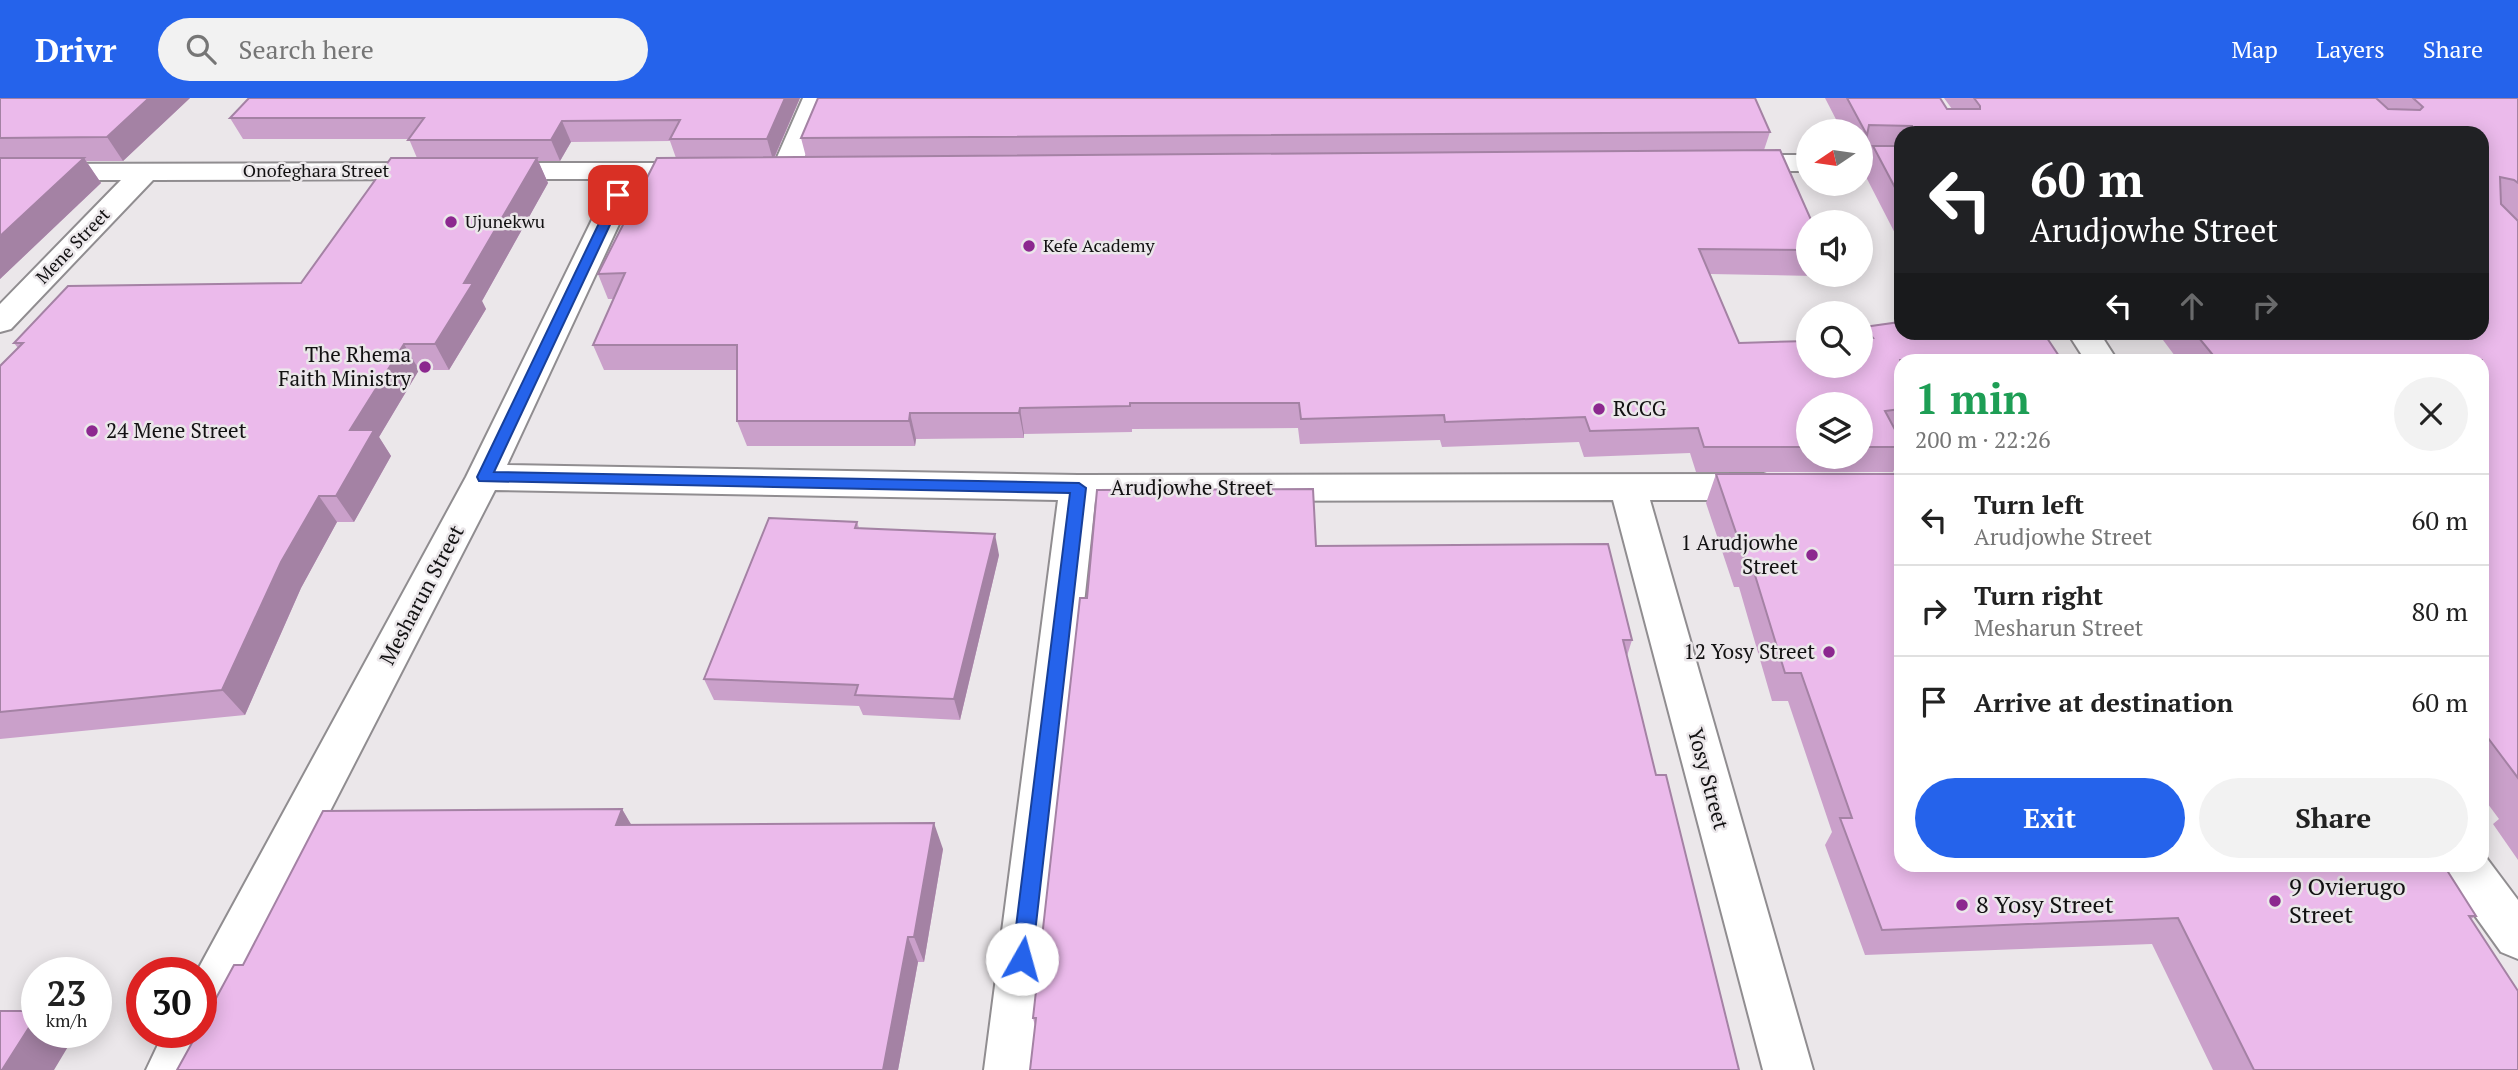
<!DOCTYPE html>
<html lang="en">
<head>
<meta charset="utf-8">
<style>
  :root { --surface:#fff; --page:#f2f2f2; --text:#222; --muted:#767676; --line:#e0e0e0; --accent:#2563eb }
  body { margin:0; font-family:"PT Serif",serif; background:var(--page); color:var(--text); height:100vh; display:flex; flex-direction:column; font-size:26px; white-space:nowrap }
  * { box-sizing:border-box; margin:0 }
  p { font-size:23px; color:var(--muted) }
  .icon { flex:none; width:38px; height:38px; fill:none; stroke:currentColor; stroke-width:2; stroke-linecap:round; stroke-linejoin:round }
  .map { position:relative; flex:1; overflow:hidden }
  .drawer { position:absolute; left:1894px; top:256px; width:595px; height:518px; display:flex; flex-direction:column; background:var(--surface); border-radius:21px; box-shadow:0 4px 18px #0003 }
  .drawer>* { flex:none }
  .guide { position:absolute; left:1894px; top:28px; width:595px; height:214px; border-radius:21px; box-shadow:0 4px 18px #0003; background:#202124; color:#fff; overflow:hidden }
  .needle { width:46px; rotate:257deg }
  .buttons { position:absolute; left:1796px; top:21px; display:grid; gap:14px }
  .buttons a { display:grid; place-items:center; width:77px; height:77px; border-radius:50%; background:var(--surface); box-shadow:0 4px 18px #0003; font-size:35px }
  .speed { position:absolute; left:21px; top:859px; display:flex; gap:14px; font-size:35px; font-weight:700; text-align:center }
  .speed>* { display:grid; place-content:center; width:91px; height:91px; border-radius:50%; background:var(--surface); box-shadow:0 4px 18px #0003; line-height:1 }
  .speed small { font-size:18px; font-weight:400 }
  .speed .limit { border:10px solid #d22; background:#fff; color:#111 }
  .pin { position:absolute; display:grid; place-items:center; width:60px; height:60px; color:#fff; margin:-30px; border-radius:14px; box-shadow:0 4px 10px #0006 }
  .me { position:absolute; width:77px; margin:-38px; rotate:7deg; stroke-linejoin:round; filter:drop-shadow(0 0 5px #0008) }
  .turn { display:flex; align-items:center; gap:24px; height:147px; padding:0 21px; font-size:32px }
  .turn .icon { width:91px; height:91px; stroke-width:2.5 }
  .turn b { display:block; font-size:49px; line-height:60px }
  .lanes { display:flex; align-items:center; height:66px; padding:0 21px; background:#0003; justify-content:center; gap:35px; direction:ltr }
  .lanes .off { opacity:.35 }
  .round { display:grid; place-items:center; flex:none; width:74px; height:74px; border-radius:37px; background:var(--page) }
  .summary { display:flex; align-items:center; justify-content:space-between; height:119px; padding:0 21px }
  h1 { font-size:42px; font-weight:600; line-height:52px; color:#1e9e55 }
  .action { display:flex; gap:14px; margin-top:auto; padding:14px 21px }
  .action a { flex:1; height:80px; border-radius:42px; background:var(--accent); color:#fff; font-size:28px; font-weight:600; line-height:80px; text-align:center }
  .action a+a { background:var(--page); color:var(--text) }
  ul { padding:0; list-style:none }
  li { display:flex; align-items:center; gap:21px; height:91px; padding:0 21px; border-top:2px solid var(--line) }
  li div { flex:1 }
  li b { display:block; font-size:26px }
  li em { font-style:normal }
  header { display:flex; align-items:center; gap:42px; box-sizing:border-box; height:98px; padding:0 35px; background:var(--accent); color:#fff }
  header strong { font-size:33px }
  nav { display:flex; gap:38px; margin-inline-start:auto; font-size:24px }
  .search { width:490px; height:63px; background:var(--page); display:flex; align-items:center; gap:18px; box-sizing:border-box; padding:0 24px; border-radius:38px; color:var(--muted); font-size:26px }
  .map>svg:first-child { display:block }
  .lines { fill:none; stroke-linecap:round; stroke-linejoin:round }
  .minor-casing { stroke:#908d90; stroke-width:4 }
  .minor { fill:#fff; fill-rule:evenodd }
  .wall { fill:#caa0ca; fill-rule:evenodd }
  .shaded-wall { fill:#a482a4 }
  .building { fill:#ebbaeb; stroke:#a482a4; stroke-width:2 }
  .route { fill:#2563eb; stroke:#184099; stroke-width:2 }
  .poi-dot { fill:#8c288f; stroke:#ebe7ea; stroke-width:2.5 }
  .labels { text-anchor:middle; stroke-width:5; stroke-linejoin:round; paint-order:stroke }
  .far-street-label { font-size:18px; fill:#121112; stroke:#ebe7ea }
  .far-poi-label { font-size:18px; fill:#121112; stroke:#ebe7ea; text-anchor:start }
  .poi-label { font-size:21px; fill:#121112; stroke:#ebe7ea; text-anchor:end }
  .street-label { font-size:21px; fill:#121112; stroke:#ebe7ea }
  .near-poi-label { font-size:24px; fill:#121112; stroke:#ebe7ea; text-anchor:start }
</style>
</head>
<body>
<header>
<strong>Drivr</strong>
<div class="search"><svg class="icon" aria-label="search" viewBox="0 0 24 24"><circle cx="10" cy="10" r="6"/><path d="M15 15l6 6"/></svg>Search here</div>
<nav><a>Map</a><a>Layers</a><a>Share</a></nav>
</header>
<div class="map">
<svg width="2518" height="972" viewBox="0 0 2518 972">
  <rect width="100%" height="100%" fill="#ebe7ea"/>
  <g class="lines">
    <defs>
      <g id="minor">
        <polygon points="803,0 829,0 799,73 795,79 785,81 775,79 771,73"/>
        <rect x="1860" y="56" width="40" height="16"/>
        <polygon points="1733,57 1808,57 1808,73 1733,73 1723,71 1719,65 1723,59"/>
        <polygon points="434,65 444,67 448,73 444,79 434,81 153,82 11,231 0,234 0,206 121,82 0,82 0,66"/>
        <polygon points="490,65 703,65 713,67 717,73 713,79 703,81 640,81 507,367 1078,377 1763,376 1776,380 1781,389 1776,398 1763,402 1650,402 1813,972 1763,972 1613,402 1095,403 1034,972 984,972 1058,402 495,392 218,931 215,932 198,972 146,972 164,934 201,934 201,875 196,875 466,379 612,81 490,81 480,79 476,73 480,67"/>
        <polygon points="2067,234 2099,234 2117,262 2085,262"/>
        <polygon points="2482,754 2518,802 2518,861 2501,854 2448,780 2441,766 2482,766"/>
      </g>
    </defs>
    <!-- minor casing -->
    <use href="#minor" class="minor-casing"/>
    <!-- minor -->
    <use href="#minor" class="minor"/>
  </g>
  <!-- wall -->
  <g class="wall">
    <polygon points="0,0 190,0 123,63 86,63 101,85 0,181"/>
    <path d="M249,0h551l-25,59h31l-5,-19 969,-6 -6,18 44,72v53h7v1l-105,-2 29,69 121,23v-29l4,-10 197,32 38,1h-199v72l-3,1 3,6v17l-7,16h-197l-6,-19 -106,4 -5,-15 -137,5 -2,-7 -140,4 -2,-16 -166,1v3l-108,2v4l-108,1 -1,7h-168l-10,-25v-51h-133l-11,-25 21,-46h-6l-10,-25 78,-116 -6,-17 -99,1 -11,19h-22l10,22 -66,118 4,8 -37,61h-30l-40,67 12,19 -37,66h-17l-36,66 -56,127 -245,24v-373l18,-18 -4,-5 287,-60 116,-125 -8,-19h-166l-13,-21zM1808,306h52v53h-52z"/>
    <polygon points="1825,0 1940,0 1947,11 1952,11 1944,0 2518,0 2518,762 2493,726 2499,721 2482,698 2482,262 2178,262 2157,234 2482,234 2482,35 1900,35 1900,145 1864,75 1871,54 1861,53 1860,55 1860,33 1842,33"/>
    <polygon points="1716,376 1900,766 2476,818 2471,821 2518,972 2213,972 2152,846 1865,857 1825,747 1832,734 1788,603 1772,603 1739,489 1734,489 1706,405"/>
    <polygon points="857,424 859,430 999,457 960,622 863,617 859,608 714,602 704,581"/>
    <polygon points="1316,448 1632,542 1627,558 1035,928 1033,920 1087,500"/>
    <polygon points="622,711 631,727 943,751 924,864 918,864 898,972 177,972 243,867"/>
  </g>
  <!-- shaded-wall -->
  <g class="shaded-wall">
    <polygon points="149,0 190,0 123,63 107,39"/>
    <polygon points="785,0 800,0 773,62 767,41"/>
    <polygon points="562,23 571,44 560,63 551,42"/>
    <polygon points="84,60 101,85 0,181 0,138"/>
    <polygon points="537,60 548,85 482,203 486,211 449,272 435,246 464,185"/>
    <polygon points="404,246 419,272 379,339 391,358 354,424 336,398 350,332"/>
    <polygon points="1020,310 1024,336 1024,340 1019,315"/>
    <polygon points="910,315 916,341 915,348 909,323"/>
    <polygon points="319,398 337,424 301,490 245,617 222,592 281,464"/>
    <polygon points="995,436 999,457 960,622 954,601"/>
    <polygon points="622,711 638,738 616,727"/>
    <polygon points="934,725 943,751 924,864 914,839"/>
    <polygon points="908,839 918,864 898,972 883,972"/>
    <polygon points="37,917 37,934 71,934 75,937 54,972 2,972"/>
  </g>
  <!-- building -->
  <g class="building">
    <polygon points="0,0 149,0 107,39 0,40"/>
    <polygon points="249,0 785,0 767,41 670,41 680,22 562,23 551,42 408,42 424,20 230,20"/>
    <polygon points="818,0 1755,0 1770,34 801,40"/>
    <polygon points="1847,0 1940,0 1947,11 1980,11 1980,8 1974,0 2376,0 2388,11 2420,12 2423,9 2413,0 2518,0 2518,85 2514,82 2500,79 2501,106 2518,123 2518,680 2482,632 2482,262 2217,262 2194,234 2482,234 2482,35 1912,35 1912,28 1869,27 1867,37"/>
    <polygon points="1873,48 1900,48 1900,99"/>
    <polygon points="1780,52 1812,124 1808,124 1808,152 1699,151 1739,245 1808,243 1808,268 1860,268 1860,241 1873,240 1864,229 1900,224 1900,234 2043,234 2061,261 2096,259 2099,262 1900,262 1900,311 1885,313 1900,341 1900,349 1860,349 1860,306 1808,306 1808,349 1704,349 1698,330 1590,333 1585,319 1445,324 1444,317 1301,321 1299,305 1130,305 1130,308 1020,310 1019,315 910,315 909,323 737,323 737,247 593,247 625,175 598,176 657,60"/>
    <polygon points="0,60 84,60 0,138"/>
    <polygon points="391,60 537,60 464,185 473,185 435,246 404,246 350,332 374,332 336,398 319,398 281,464 222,592 0,614 0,268 23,245 14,245 68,188 301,185"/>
    <polygon points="1716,376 1900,376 1900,766 2443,766 2476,818 2469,818 2518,893 2518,972 2254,972 2178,820 1882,832 1840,720 1852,720 1801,575 1785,575 1750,461 1745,461"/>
    <polygon points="1313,391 1316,448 1608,446 1632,542 1623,542 1656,677 1666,677 1739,972 1030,972 1036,920 1033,920 1080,500 1087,500 1097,392"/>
    <polygon points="769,420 857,424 855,430 995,436 954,601 855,597 858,587 704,581"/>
    <polygon points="622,711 616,727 934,725 914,839 908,839 883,972 177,972 198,934 201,934 201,928 234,867 243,867 323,713"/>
    <polygon points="0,913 37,913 37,917 2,972 0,972"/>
  </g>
  <!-- route -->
  <polygon class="route" points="614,94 624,97 494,374 1079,385 1086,390 1032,861 1029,868 1022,870 1015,868 1012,861 1070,395 479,383 477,379"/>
  <!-- markers -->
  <g class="poi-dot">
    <circle cx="451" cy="124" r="7"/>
    <circle cx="1029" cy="148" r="7"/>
    <circle cx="425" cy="269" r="7"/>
    <circle cx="1599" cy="311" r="7"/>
    <circle cx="92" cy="333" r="7"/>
    <circle cx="1812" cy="457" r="7"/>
    <circle cx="1829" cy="554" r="7"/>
    <circle cx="2275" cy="803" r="7"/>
    <circle cx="1962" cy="807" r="7"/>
  </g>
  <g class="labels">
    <!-- far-street labels -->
    <g class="far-street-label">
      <text x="316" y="79">Onofeghara Street</text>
      <text transform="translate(73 148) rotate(-46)" y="6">Mene Street</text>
    </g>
    <!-- far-poi labels -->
    <g class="far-poi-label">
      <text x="465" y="130">Ujunekwu</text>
      <text x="1043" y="154">Kefe Academy</text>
    </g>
    <!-- poi labels -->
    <g class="poi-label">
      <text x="411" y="264">The Rhema<tspan x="411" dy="24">Faith Ministry</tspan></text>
      <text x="1613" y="318" text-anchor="start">RCCG</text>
      <text x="106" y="340" text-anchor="start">24 Mene Street</text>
      <text x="1798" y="452">1 Arudjowhe<tspan x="1798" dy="24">Street</tspan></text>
      <text x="1815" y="561">12 Yosy Street</text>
    </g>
    <!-- street labels -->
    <g class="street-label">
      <text x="1192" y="397">Arudjowhe Street</text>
      <text transform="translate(422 497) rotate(-62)" y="7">Mesharun Street</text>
      <text transform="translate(1708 681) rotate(75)" y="7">Yosy Street</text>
    </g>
    <!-- near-poi labels -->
    <g class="near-poi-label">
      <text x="2289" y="797">9 Ovierugo<tspan x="2289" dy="28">Street</tspan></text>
      <text x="1976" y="815">8 Yosy Street</text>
    </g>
  </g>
</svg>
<div class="buttons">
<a><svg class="needle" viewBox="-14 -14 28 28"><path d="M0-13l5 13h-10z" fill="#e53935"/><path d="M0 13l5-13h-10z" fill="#767676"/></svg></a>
<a><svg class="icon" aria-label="sound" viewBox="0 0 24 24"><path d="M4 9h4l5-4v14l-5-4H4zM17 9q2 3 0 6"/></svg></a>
<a><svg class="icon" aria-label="search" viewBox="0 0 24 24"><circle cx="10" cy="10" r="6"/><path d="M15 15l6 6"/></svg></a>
<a><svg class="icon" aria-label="layers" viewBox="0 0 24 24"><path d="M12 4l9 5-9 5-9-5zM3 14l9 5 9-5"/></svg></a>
</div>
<div class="speed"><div>23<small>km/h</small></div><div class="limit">30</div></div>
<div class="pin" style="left:618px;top:97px;background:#d93025"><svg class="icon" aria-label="arrive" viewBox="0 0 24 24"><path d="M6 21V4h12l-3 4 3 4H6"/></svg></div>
<svg class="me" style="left:1022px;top:861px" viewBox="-20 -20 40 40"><circle r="19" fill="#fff"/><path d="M0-13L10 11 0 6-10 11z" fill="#2563eb"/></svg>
<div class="guide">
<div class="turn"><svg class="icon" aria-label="left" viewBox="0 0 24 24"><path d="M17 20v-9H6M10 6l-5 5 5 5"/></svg><div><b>60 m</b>Arudjowhe Street</div></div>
<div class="lanes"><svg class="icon" aria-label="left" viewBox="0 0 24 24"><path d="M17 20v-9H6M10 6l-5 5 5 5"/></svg><svg class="icon off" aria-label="ahead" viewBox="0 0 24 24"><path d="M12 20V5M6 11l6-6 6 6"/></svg><svg class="icon off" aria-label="right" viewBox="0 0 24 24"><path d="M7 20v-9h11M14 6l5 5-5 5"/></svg></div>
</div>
<section class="drawer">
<div class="summary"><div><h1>1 min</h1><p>200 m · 22:26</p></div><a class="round"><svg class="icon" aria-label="close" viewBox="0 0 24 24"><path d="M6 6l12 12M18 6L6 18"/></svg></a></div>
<ul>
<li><svg class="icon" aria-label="left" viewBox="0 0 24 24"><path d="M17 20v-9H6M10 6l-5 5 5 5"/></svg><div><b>Turn left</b><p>Arudjowhe Street</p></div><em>60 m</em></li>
<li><svg class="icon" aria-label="right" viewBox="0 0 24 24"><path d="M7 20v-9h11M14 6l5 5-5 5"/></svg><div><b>Turn right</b><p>Mesharun Street</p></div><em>80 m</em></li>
<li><svg class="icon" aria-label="arrive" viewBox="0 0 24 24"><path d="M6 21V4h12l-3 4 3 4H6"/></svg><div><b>Arrive at destination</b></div><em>60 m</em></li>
</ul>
<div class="action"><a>Exit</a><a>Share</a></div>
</section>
</div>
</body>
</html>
